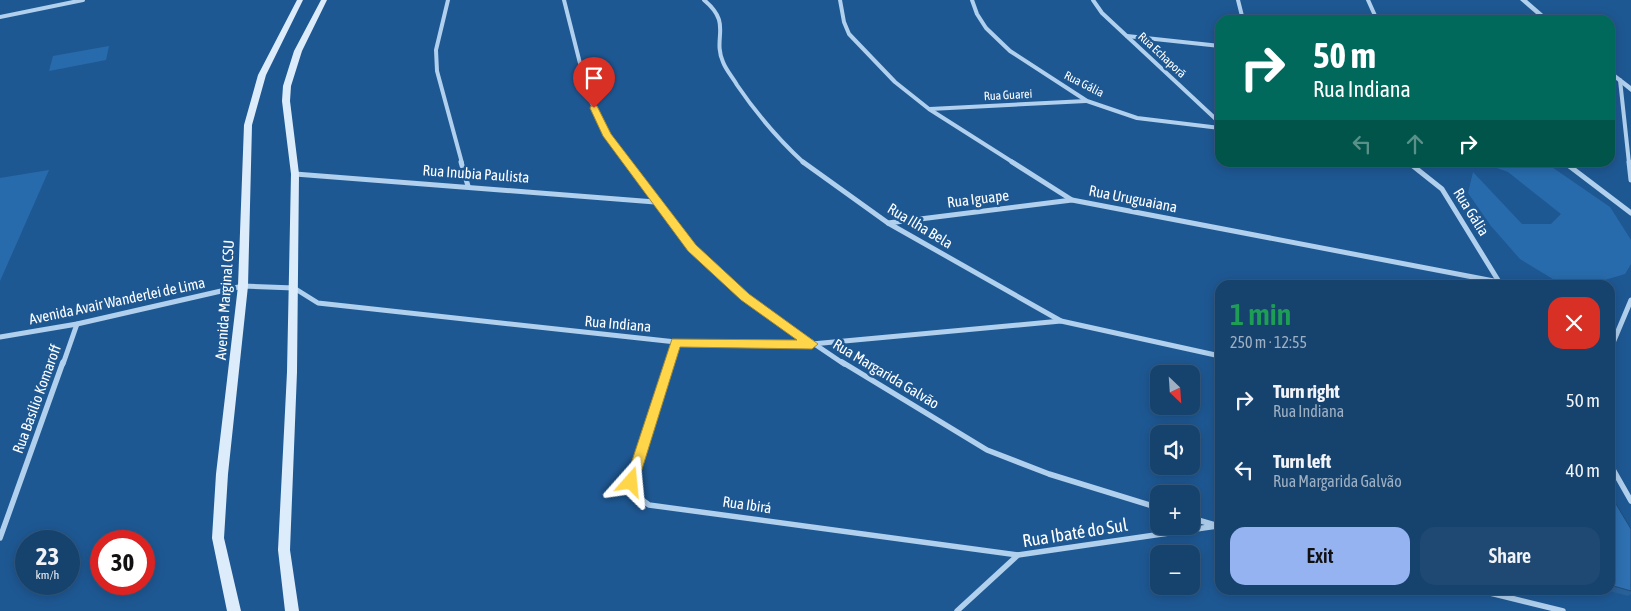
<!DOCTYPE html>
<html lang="en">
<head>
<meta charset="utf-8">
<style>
  :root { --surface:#16426e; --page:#1f4973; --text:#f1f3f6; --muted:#9eb0c2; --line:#355b81; --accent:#95b2f1 }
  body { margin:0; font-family:"Asap Condensed",sans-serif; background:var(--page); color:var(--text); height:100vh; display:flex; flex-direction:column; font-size:19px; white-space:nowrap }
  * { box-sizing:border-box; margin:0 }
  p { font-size:16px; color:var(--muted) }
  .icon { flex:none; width:28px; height:28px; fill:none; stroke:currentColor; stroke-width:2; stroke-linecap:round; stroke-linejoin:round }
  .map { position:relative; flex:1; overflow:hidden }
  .sheet { position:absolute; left:1215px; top:280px; width:400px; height:315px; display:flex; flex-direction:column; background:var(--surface); border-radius:15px; box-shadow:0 2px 12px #0003,0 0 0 1px var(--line) }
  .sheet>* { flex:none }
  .guide { position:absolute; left:1215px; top:15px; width:400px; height:152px; border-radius:15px; box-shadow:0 2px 12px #0003,0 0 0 1px var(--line); background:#00695c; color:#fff; overflow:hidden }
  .needle { width:32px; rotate:155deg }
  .fabs { position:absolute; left:1150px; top:365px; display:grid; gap:10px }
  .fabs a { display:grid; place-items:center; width:50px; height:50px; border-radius:10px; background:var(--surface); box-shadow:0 2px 12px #0003,0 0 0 1px var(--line); font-size:25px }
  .speed { position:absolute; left:15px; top:530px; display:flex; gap:10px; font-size:25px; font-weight:700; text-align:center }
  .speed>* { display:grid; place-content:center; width:65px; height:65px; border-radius:50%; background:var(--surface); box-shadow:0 2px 12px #0003,0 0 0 1px var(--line); line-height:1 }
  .speed small { font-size:12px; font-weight:400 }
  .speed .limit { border:8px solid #d22; background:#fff; color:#111 }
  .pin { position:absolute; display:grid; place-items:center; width:42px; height:42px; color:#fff; margin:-51px -21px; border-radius:50% 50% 50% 0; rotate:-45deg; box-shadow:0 0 5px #0007 }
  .pin .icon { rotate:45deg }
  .me { position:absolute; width:55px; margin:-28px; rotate:18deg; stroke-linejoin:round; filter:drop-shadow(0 0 4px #0008) }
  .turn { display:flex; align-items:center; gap:18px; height:105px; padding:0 15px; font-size:22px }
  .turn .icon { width:65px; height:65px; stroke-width:2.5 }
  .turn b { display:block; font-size:35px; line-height:42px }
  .lanes { display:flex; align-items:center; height:48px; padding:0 15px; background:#0003; justify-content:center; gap:25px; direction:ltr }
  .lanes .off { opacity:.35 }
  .round { display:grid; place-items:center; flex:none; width:52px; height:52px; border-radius:15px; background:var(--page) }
  .headline { display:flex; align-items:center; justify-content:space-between; height:85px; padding:0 15px }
  h1 { font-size:30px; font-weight:600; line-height:38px; color:#1e9e55 }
  .primary-button { display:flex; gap:10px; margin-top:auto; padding:10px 15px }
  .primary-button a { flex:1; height:58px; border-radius:15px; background:var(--accent); color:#111; font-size:20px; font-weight:600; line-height:58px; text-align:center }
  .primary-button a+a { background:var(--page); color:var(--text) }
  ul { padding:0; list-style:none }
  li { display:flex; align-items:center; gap:15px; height:70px; padding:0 15px }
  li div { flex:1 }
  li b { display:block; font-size:19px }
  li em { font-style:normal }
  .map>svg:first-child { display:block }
  .green { fill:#286bac }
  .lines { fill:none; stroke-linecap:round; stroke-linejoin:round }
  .minor-far2 { stroke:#b0d0ee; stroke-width:4 }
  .minor-far1 { stroke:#b0d0ee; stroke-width:5 }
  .minor { stroke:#b0d0ee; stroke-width:5.5 }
  .tertiary { fill:#b0d0ee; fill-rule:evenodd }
  .secondary { fill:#ddecfa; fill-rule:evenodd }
  .wall { fill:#286098 }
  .building { fill:#2e70b1; stroke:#204e7c }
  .route { fill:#ffd54a; stroke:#a68a30 }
  .labels { text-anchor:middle; stroke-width:5; stroke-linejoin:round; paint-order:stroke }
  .far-street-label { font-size:12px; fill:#fff; stroke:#1e5893 }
  .street-label { font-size:15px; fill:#fff; stroke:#1e5893 }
  .near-street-label { font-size:18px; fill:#fff; stroke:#1e5893 }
</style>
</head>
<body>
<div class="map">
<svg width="1631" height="611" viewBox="0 0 1631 611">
  <rect width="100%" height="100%" fill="#1e5893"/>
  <!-- green -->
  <g class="green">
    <polygon points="109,46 106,60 49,71 53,56"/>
    <polygon points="1483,163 1546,163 1610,207 1631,240 1631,264 1625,274 1598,282 1561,284 1520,259 1491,226 1468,193 1473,172 1522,224 1551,224 1561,214 1508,172"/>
    <polygon points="49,170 0,281 0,178"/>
  </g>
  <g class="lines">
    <!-- minor-far2 -->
    <g class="minor-far2">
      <polyline points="448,0 436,50 437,71 462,163"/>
      <polyline points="564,0 588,95 607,134 629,163"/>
      <path d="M704,0c29,24 8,37 19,62 3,8 10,16 14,23 19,28 42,55 67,78"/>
      <polyline points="840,0 844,22 849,34 895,82 929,109 1014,163"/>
      <polyline points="972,0 977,14 986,28 1010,51 1087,101 1137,118 1220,128"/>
      <polyline points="1093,0 1102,13 1220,123"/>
      <polyline points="1238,0 1243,20"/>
      <polyline points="1368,0 1377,20"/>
      <polyline points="0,17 83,0"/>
      <polyline points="1127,36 1220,46"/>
      <polyline points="1620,80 1629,163"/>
      <polyline points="930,109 1086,101"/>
    </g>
    <!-- minor-far1 -->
    <g class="minor-far1">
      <polyline points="461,162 468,186"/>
      <polyline points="628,162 692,248 745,297 844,364"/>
      <polyline points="803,162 888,223 1061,321 1220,356"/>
      <polyline points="1012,162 1072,200 1499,282"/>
      <polyline points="1408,162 1442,189 1501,285"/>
      <polyline points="1564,162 1631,213"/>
      <polyline points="1629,162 1631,180"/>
      <polyline points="295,174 655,202"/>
      <polyline points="888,223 1072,200"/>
      <polyline points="0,337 77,324 243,286 294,288 318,303 676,342 812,344 1061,321"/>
      <polyline points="1610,350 1631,300"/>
      <polyline points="63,364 77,324"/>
      <polyline points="669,364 676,342"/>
    </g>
    <!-- minor -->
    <g class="minor">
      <polyline points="669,362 631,482 637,496 649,505 1018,555"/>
      <polyline points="842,362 987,450 1049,474 1159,508"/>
      <polyline points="1610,464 1631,501"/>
      <polyline points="1191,518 1215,525"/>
      <polyline points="0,538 63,362"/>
      <polyline points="1478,590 1563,611"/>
      <polyline points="957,611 1018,555 1217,526"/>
    </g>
    <!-- tertiary -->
    <g class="tertiary">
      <polygon points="1520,0 1527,0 1550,20 1543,20"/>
      <polygon points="1610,70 1631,86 1631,92 1610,75"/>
    </g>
    <!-- secondary -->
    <g class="secondary">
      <polygon points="297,0 303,0 266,75 252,125 248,286 228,474 224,538 241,611 227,611 212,538 216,474 238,286 244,125 258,75"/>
      <polygon points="321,0 327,0 302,51 291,86 290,101 299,174 297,372 290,550 299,611 285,611 278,550 287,372 291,174 282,101 283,86 294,51"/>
    </g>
  </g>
  <!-- wall -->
  <polygon class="wall" points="1610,498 1631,529 1631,594 1628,596 1606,590 1610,590"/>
  <!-- building -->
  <polygon class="building" points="1610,498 1613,499 1631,529 1631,591 1610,585"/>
  <!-- route -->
  <polygon class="route" points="591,106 597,106 611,134 696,245 749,294 818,344 812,349 680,347 638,482 636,486 627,486 625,482 672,339 797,340 741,300 688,251 603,136 590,108"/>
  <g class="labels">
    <!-- far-street labels -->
    <g class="far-street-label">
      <text transform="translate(1162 55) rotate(43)" y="4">Rua Echaporã</text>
      <text transform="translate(1084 84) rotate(27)" y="4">Rua Gália</text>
      <text transform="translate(1008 95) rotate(-3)" y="4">Rua Guarei</text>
    </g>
    <!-- street labels -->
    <g class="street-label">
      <text transform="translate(476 174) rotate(4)" y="5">Rua Inubia Paulista</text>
      <text transform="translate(978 199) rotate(-7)" y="5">Rua Iguape</text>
      <text transform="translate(1133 199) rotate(11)" y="5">Rua Uruguaiana</text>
      <text transform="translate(1471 212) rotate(58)" y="5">Rua Gália</text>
      <text transform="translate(920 226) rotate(31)" y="5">Rua Ilha Bela</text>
      <text transform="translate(225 300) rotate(-86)" y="5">Avenida Marginal CSU</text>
      <text transform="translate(117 301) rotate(-12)" y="5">Avenida Avair Wanderlei de Lima</text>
      <text transform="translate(618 324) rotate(5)" y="5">Rua Indiana</text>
      <text transform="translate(886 374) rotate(31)" y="5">Rua Margarida Galvão</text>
      <text transform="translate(37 399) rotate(-70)" y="5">Rua Basílio Komaroff</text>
      <text transform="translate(747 505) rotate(8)" y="5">Rua Ibirá</text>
    </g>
    <!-- near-street labels -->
    <g class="near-street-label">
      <text transform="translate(1075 533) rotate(-9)" y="6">Rua Ibaté do Sul</text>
    </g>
  </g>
</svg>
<div class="fabs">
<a><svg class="needle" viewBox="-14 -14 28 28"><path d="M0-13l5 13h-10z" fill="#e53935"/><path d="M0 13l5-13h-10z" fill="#9eb0c2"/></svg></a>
<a><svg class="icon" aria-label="sound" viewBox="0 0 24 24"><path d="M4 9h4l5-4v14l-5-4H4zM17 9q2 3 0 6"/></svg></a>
<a>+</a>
<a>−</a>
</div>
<div class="speed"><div>23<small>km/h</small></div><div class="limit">30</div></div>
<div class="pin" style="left:594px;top:108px;background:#d93025"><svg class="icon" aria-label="arrive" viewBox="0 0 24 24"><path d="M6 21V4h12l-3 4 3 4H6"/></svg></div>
<svg class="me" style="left:631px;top:482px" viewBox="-20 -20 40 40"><path d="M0-17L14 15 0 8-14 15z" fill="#ffd54a" stroke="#fff" stroke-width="4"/></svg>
<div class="guide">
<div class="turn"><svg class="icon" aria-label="right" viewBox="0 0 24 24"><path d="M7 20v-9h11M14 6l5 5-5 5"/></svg><div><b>50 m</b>Rua Indiana</div></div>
<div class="lanes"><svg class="icon off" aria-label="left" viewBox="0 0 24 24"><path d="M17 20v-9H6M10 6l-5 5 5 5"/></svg><svg class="icon off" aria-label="ahead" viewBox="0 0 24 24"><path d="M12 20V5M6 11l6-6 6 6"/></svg><svg class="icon" aria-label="right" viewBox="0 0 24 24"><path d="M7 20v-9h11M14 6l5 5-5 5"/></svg></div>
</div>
<section class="sheet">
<div class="headline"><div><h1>1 min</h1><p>250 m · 12:55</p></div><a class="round" style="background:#d93025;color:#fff"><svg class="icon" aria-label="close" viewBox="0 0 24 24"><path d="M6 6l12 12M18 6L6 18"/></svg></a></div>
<ul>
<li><svg class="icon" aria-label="right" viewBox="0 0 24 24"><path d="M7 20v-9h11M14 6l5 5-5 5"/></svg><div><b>Turn right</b><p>Rua Indiana</p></div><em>50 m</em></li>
<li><svg class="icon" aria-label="left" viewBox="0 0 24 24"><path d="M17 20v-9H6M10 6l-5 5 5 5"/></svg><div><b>Turn left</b><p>Rua Margarida Galvão</p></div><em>40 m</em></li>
</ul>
<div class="primary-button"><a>Exit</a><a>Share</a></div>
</section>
</div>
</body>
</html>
